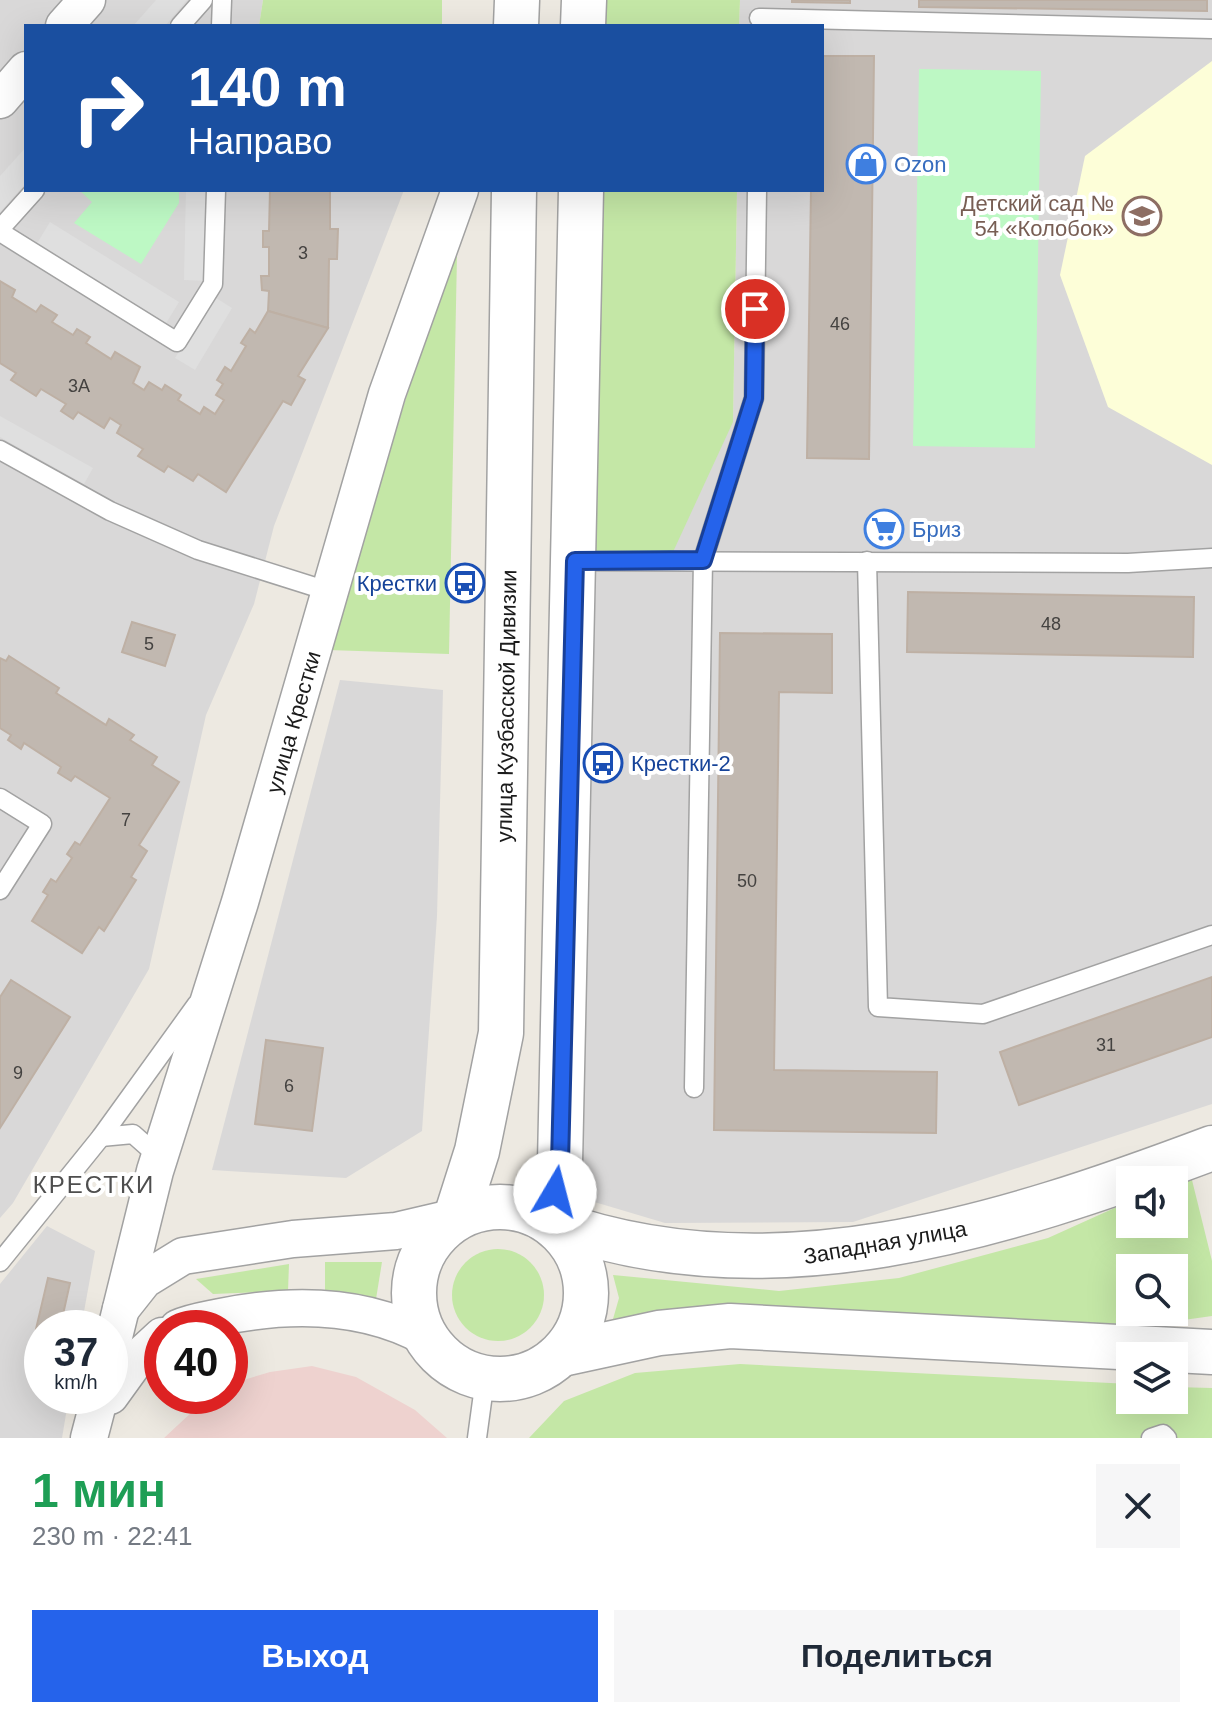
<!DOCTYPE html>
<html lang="ru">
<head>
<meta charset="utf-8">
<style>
  :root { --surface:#fff; --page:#f6f6f7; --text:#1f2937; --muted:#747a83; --accent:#2563eb }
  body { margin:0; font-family:Helvetica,sans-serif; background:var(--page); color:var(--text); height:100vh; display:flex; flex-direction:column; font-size:30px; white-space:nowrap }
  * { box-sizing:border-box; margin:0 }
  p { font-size:26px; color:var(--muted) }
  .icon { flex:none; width:44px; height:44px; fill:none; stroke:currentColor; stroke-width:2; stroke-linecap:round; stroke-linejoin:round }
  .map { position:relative; height:1438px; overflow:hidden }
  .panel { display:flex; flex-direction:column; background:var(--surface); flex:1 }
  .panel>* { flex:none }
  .banner { position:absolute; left:24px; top:24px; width:800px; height:168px; border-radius:0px; box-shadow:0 8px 32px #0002; background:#1a4fa0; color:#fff; overflow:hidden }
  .buttons { position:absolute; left:1116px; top:1166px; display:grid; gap:16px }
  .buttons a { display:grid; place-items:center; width:72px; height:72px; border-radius:0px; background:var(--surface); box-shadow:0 8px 32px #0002; font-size:40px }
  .speed { position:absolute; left:24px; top:1310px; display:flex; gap:16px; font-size:40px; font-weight:700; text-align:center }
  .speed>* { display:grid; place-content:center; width:104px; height:104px; border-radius:50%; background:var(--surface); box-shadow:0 8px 32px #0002; line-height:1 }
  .speed small { font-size:20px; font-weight:400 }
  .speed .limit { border:12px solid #d22; background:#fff; color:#111 }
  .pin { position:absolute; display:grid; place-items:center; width:68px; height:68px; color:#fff; margin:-34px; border:4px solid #fff; border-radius:50%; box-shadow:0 2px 8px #0007 }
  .me { position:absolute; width:88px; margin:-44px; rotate:8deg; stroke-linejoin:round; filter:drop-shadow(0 0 6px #0008) }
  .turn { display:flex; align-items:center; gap:28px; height:168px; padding:0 32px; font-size:36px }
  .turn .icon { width:104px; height:104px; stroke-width:2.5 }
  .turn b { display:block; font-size:56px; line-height:68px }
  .round { display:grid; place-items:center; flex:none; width:84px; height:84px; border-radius:0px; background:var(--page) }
  .overview { display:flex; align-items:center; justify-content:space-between; height:136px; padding:0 32px }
  h1 { font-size:48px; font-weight:600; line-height:60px; color:#1e9e55 }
  .action { display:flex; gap:16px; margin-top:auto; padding:16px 32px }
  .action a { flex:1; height:92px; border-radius:0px; background:var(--accent); color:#fff; font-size:32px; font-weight:600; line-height:92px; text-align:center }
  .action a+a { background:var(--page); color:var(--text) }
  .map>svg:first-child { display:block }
  .residential { fill:#d9d8d8 }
  .commercial { fill:#eed2cf }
  .education { fill:#fdfed8 }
  .grass { fill:#c4e7a6; fill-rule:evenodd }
  .park { fill:#bdf8c4 }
  .parking { fill:#dfdfdf }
  .building { fill:#c1b8b0; stroke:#beb0a4; stroke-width:2 }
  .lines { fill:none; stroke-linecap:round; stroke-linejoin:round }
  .service-casing { stroke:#a2a2a2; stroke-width:21 }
  .minor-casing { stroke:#a2a2a2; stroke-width:39 }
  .tertiary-casing { stroke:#a2a2a2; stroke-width:47 }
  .service { stroke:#fff; stroke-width:18 }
  .minor { stroke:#fff; stroke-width:36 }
  .tertiary { stroke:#fff; stroke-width:44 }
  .route-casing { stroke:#184099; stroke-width:20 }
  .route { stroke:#2563eb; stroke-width:14 }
  .labels { text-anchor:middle; stroke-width:8; stroke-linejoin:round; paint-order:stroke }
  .number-label { font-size:18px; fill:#444240 }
  .shop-label { font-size:22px; fill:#366cbe; stroke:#fff; text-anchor:start }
  .education-label { font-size:22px; fill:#785e54; stroke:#fff; text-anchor:end }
  .transit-label { font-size:22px; fill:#164399; stroke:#fff; text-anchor:end }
  .street-label { font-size:22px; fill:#1b1b1b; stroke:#fff }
  .neighbourhood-label { font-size:24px; letter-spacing:2px; fill:#4e4e4e; stroke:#fff }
</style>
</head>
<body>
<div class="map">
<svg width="1212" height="1438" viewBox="0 0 1212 1438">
  <rect width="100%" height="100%" fill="#ede9e1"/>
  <!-- residential -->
  <g class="residential">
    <polygon points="0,0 263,0 259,26 26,26 26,190 404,190 274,526 254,604 206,715 149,969 13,1203 0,1218"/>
    <polygon points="740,0 1212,0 1212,1104 853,1222 665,1223 561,1192 572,551 733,422 737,190 822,190 822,26 739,26"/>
    <polygon points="340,680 443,690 437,916 422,1131 346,1178 212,1170"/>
    <polygon points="47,1226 95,1251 81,1328 42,1328 42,1396 69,1396 62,1438 0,1438 0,1284"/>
  </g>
  <!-- commercial -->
  <polygon class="commercial" points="312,1366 356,1377 415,1410 447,1438 164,1438 209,1396 230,1396 230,1384 270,1372"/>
  <!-- education -->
  <polygon class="education" points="1212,61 1212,465 1108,407 1060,275 1085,156"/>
  <!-- grass -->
  <g class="grass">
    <polygon points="263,0 442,0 442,26 259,26"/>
    <polygon points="586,0 740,0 739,26 586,26"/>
    <polygon points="581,190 737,190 733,422 673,552 572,551"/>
    <polygon points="457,255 449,654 328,650 446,269"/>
    <path d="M1191,1176l21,85v55l-64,9 -443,-16 -92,10 6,-21 -6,-23 166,16 120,-13 149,-40 82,-37v23h44v-41zM1130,1268h44v44h-44z"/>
    <circle cx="498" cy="1295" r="46"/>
    <polygon points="325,1262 382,1262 376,1299 325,1290"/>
    <polygon points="289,1264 288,1291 213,1294 196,1279"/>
    <polygon points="740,1364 1130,1384 1130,1400 1174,1400 1174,1387 1212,1388 1212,1438 529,1438 564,1401 635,1373"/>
  </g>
  <!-- park -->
  <g class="park">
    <polygon points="919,69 1041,71 1035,448 913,446"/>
    <polygon points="79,190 179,190 179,203 141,264 74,223 92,202"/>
  </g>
  <!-- parking -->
  <g class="parking">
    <polygon points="156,0 187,0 165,26 133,26"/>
    <polygon points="26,147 26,183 0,212 0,176"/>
    <polygon points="186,190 210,190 207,281 184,280"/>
    <polygon points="50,222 179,302 165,325 36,245"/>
    <polygon points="213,296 232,308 195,370 175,358"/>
    <polygon points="0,416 93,468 84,484 0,437"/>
  </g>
  <!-- building -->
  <g class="building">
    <polygon points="792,0 850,0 850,3 792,2"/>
    <polygon points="919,0 1207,0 1207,11 919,7"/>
    <polygon points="822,56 874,56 869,459 807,458 811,190 822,190"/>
    <polygon points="270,190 330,190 330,229 338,229 337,259 329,259 328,328 268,311 269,291 262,290 261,276 269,276 269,247 263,247 263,231 269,231"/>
    <polygon points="0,281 15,290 12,297 36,312 41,305 57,315 52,322 73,335 77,329 90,337 86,343 111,359 115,352 140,367 133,383 144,390 149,382 162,390 165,385 181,395 178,400 200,414 204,407 215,414 224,400 216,395 223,384 217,380 225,367 231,371 246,346 241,343 250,329 255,333 268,311 328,328 298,376 305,380 291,405 283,401 226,492 198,474 193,481 168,466 164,472 138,456 143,449 117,433 121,425 110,418 104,428 78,412 73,419 61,411 66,404 41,389 36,396 11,380 16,373 0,363"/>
    <polygon points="908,592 1194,597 1193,657 907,652"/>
    <polygon points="132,622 175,635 165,666 122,652"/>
    <polygon points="720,633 832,634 832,693 779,692 774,1070 937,1072 936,1133 714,1130"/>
    <polygon points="9,656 59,688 56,693 106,725 109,719 134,735 130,740 157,757 152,765 179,782 139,845 147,851 131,877 136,880 104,931 99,927 82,953 32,921 48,895 43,892 51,879 56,882 72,858 67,854 75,842 80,845 110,798 75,776 71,781 58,773 61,767 24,743 21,749 8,740 11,735 0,728 0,658 6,661"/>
    <polygon points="1212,977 1212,1037 1019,1105 1000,1052"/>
    <polygon points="11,980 70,1017 0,1128 0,997"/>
    <polygon points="266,1040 323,1048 312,1131 255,1124"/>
    <polygon points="48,1278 70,1283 60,1328 42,1331 36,1329"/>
  </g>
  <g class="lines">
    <defs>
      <g id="service">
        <polyline points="759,18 1212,29"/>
        <polyline points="180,26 203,0"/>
        <polyline points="221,26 222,0"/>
        <polyline points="0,229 35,190"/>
        <polyline points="0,232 177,342 213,284 216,190"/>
        <polyline points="0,450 110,511 198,550 331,592"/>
        <polyline points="575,561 1128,563 1212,558"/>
        <polyline points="867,561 878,1007 983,1014 1212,935"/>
        <polyline points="0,798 42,824 0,890"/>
        <polyline points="694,1088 703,560 754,398 757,190"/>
        <polyline points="101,1137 133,1134 159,1157"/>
        <polyline points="0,1262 101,1137 197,1004"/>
        <polyline points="477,1438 485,1379"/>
        <polyline points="1151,1438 1163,1434 1167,1438"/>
      </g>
      <g id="minor">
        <polyline points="64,26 87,0"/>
        <polyline points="0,100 26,70"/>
        <polyline points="121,1309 144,1280 183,1256 293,1239 396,1231 456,1217"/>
        <path d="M178,1328c13,-6 28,-8 42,-11 69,-14 144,-14 207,21"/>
        <polyline points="110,1353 155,1171 240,902 387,394 460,190"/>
        <polyline points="110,1396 136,1360 162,1336"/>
        <polyline points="89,1438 100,1396"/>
      </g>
      <g id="tertiary">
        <polyline points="516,26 517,0"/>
        <polyline points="583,26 584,0"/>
        <path d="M581,190l-21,973 -11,58c221,81 453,6 663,-73"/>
        <circle cx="500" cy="1293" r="86"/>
        <polyline points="456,1217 477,1151 501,1033 514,190"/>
        <polyline points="562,1354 659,1333 730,1326 1212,1352"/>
      </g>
    </defs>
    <!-- service casing -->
    <use href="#service" class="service-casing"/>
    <!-- minor casing -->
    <use href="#minor" class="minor-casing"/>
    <!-- tertiary casing -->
    <use href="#tertiary" class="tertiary-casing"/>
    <!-- service -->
    <use href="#service" class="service"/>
    <!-- minor -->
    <use href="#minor" class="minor"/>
    <!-- tertiary -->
    <use href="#tertiary" class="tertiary"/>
  </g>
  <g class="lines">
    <defs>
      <polyline id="route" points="555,1192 560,1163 575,561 703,560 754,398 755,309"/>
    </defs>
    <!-- route casing -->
    <use href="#route" class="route-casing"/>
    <!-- route -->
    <use href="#route" class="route"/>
  </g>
  <!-- icons -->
  <defs>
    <symbol id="shop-ring" viewBox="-11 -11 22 22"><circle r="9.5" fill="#fff" stroke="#3f7fe0" stroke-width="1.5"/><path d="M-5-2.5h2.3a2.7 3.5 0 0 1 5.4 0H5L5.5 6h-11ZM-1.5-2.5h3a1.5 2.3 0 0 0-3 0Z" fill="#3f7fe0"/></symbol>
    <symbol id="school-ring" viewBox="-11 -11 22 22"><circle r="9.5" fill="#fff" stroke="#8d6e63" stroke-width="1.5"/><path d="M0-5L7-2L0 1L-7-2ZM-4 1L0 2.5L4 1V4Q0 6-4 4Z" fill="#8d6e63"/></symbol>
    <symbol id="supermarket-ring" viewBox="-11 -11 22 22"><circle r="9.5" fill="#fff" stroke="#3f7fe0" stroke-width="1.5"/><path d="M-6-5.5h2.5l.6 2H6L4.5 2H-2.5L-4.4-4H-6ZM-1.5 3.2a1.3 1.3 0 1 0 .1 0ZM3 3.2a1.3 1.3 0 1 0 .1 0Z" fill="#3f7fe0"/></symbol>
    <symbol id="bus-ring" viewBox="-11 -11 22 22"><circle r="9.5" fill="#fff" stroke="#1a4fb4" stroke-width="1.5"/><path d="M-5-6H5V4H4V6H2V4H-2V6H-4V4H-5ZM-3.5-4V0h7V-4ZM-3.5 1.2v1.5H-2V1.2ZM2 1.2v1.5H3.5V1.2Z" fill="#1a4fb4"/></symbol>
  </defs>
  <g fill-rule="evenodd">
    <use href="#shop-ring" x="844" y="142" width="44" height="44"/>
    <use href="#school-ring" x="1120" y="194" width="44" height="44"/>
    <use href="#supermarket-ring" x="862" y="507" width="44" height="44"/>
    <use href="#bus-ring" x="443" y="561" width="44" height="44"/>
    <use href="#bus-ring" x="581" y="741" width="44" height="44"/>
  </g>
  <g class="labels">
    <!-- number labels -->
    <g class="number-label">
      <text x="303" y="259">3</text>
      <text x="840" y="330">46</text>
      <text x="79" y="392">3А</text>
      <text x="1051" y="630">48</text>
      <text x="149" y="650">5</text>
      <text x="126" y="826">7</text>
      <text x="747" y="887">50</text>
      <text x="1106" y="1051">31</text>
      <text x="18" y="1079">9</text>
      <text x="289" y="1092">6</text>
    </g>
    <!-- shop labels -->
    <g class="shop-label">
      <text x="894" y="172">Ozon</text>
      <text x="912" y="537">Бриз</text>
    </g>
    <!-- education labels -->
    <g class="education-label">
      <text x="1114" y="211">Детский сад №<tspan x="1114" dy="25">54 «Колобок»</tspan></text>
    </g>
    <!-- transit labels -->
    <g class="transit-label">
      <text x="437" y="591">Крестки</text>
      <text x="631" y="771" text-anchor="start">Крестки-2</text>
    </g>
    <!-- street labels -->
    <g class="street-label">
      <text transform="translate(506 706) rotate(-89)" y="8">улица Кузбасской Дивизии</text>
      <text transform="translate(293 722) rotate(-74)" y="8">улица Крестки</text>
      <text transform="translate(885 1242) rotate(-10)" y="8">Западная улица</text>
    </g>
    <!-- neighbourhood labels -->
    <g class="neighbourhood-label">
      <text x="94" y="1193">КРЕСТКИ</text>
    </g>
  </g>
</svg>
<div class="buttons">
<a><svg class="icon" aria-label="sound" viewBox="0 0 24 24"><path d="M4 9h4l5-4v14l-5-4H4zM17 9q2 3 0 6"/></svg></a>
<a><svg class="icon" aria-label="search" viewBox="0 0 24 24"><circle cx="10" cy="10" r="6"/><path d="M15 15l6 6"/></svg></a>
<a><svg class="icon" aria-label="layers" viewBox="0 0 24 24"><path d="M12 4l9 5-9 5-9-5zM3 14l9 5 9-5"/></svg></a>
</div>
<div class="speed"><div>37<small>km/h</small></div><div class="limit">40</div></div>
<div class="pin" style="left:755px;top:309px;background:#d93025"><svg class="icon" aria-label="arrive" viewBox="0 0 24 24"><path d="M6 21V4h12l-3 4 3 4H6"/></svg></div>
<svg class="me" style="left:555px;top:1192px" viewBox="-20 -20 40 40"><circle r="19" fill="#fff"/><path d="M0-13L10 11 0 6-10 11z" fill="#2563eb"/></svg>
<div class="banner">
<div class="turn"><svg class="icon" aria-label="right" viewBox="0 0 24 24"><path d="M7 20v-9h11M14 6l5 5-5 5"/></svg><div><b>140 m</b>Направо</div></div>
</div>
</div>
<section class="panel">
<div class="overview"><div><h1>1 мин</h1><p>230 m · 22:41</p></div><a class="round"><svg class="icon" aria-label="close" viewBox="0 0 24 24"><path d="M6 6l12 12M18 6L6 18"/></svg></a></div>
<div class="action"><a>Выход</a><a>Поделиться</a></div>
</section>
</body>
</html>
